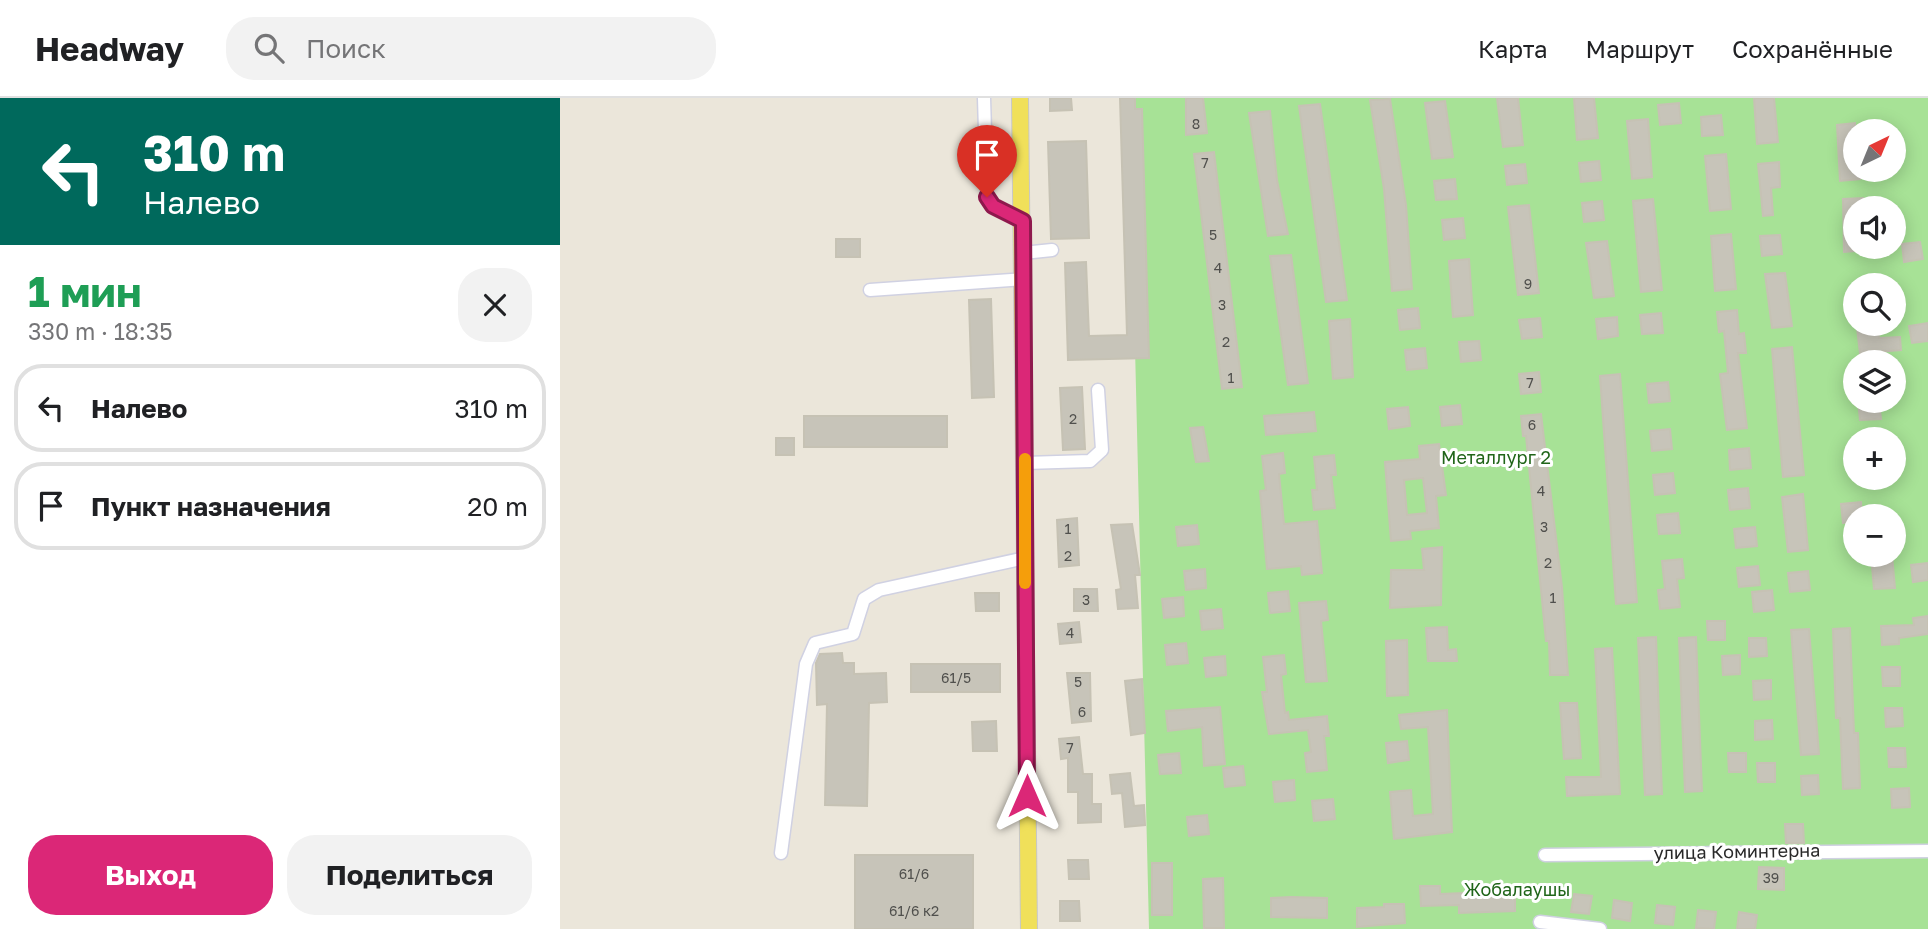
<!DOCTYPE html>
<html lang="ru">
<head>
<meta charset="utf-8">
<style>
  :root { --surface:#fff; --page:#f2f2f2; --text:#202124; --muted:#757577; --line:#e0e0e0; --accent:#db2777 }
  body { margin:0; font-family:"Golos Text",sans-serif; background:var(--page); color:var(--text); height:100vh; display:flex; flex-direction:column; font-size:26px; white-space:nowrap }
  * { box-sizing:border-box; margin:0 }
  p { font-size:23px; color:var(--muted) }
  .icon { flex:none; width:38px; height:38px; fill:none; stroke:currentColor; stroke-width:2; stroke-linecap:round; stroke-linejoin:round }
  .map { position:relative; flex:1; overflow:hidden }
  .panel { display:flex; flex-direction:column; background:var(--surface); width:560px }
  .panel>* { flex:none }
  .hud { background:#00695c; color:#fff; overflow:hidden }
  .needle { width:46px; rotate:43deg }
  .controls { position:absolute; left:1283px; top:21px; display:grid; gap:14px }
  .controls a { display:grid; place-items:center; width:63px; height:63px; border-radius:50%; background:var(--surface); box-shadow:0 4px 18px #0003; font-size:35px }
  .pin { position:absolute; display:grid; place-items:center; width:60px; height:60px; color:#fff; margin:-72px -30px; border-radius:50% 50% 50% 0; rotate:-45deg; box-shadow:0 0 7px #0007 }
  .pin .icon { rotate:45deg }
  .me { position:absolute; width:77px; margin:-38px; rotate:0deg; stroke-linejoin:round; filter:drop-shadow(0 0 5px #0008) }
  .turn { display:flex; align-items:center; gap:24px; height:147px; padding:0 28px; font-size:32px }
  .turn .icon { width:91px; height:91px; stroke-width:2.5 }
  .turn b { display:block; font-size:49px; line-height:60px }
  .round { display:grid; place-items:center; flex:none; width:74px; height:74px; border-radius:28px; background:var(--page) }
  .overview { display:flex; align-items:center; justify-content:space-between; height:119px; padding:0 28px }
  h1 { font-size:42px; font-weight:700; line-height:52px; color:#1e9e55 }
  .primary-button { display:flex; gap:14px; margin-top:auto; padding:14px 28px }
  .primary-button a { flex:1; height:80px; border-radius:28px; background:var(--accent); color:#fff; font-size:28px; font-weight:700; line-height:80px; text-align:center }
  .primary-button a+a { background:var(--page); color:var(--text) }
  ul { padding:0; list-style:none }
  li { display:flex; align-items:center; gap:21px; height:88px; margin:0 14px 10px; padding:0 14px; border:4px solid var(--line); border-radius:28px }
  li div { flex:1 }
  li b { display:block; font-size:26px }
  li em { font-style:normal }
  header { display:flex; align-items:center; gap:42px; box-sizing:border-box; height:98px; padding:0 35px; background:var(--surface); border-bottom:2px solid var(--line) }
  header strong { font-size:33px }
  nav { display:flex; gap:38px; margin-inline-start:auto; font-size:24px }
  .search { width:490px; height:63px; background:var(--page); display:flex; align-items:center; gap:18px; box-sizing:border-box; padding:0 24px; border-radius:28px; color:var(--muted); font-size:26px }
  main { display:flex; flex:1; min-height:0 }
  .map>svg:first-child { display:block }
  .green { fill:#a7e296; fill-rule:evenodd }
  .building { fill:#c7c4b9; stroke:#c6c2b4; stroke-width:2; fill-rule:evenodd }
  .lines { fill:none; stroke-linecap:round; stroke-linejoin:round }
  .minor-casing { stroke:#d0d1e2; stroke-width:15 }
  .major-casing { stroke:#c7c7c7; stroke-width:18 }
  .minor { stroke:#fff; stroke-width:12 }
  .major { stroke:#f0e05a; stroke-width:16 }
  .route-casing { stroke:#8e194d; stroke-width:18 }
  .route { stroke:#db2777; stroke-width:12 }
  .slow { stroke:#f59e0b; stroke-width:12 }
  .labels { text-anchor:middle; stroke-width:6; stroke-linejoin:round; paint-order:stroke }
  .number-label { font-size:14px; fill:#50504d }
  .park-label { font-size:18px; fill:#206519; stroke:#fff }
  .street-label { font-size:18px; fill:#292929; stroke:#fff }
</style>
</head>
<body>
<header>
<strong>Headway</strong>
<div class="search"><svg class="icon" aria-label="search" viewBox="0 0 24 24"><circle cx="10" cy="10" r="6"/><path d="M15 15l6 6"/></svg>Поиск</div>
<nav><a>Карта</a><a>Маршрут</a><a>Сохранённые</a></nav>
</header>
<main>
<section class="panel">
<div class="hud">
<div class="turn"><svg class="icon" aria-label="left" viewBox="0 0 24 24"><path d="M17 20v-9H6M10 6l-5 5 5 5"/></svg><div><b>310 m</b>Налево</div></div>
</div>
<div class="overview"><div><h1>1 мин</h1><p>330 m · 18:35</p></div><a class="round"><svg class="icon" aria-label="close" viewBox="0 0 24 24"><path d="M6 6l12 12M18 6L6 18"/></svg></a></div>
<ul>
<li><svg class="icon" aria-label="left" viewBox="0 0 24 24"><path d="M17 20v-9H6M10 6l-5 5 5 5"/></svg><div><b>Налево</b></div><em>310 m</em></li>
<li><svg class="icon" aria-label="arrive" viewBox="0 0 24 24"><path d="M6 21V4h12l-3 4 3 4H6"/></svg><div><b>Пункт назначения</b></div><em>20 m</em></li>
</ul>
<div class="primary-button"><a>Выход</a><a>Поделиться</a></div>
</section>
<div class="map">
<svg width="1368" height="831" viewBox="0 0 1368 831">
  <rect width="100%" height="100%" fill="#ebe6da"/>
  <!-- green -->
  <path class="green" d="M569,0h799v831h-779zM1295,33h39v39h-39zM1295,110h39v39h-39zM1295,187h39v39h-39zM1295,264h39v39h-39zM1295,341h39v39h-39zM1295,418h39v39h-39z"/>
  <!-- building -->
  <g class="building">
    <polygon points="490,0 511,0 512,12 490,13"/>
    <polygon points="560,0 575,0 575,11 582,11 589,260 508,262 505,165 526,164 529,238 567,237"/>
    <polygon points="626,0 643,0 647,35 626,37"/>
    <polygon points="937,0 958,0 963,47 943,49"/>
    <polygon points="1014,0 1034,0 1038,40 1017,42"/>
    <polygon points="1194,0 1214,0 1218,44 1197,46"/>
    <polygon points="830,1 846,107 852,191 832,193 824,91 810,2"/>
    <polygon points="885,3 893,59 872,61 865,5"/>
    <polygon points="1119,5 1121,25 1100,27 1098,7"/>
    <polygon points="760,6 787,202 766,204 739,8"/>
    <polygon points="710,13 717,82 728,136 708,138 689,15"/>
    <polygon points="1161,17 1163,37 1142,38 1141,19"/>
    <polygon points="1088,21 1092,79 1072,81 1067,23"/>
    <polygon points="1295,25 1295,72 1299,72 1300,81 1280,83 1277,27"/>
    <polygon points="526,43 529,140 491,141 488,44"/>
    <polygon points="654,54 682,289 662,291 634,56"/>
    <polygon points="1166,56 1171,111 1150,113 1145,58"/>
    <polygon points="1039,63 1041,82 1021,84 1019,65"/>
    <polygon points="1219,64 1220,89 1211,90 1213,117 1203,118 1198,66"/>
    <polygon points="965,66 967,85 947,87 945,68"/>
    <polygon points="895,81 897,101 876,102 874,83"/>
    <polygon points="1303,100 1304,110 1295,110 1295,153 1284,154 1283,101"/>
    <polygon points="1093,101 1102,192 1081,194 1073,103"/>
    <polygon points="1042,103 1044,122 1024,124 1022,105"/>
    <polygon points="969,107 979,195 958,197 948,109"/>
    <polygon points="903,120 905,140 884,142 882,122"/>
    <polygon points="1171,136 1176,191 1155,193 1151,138"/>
    <polygon points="1220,137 1222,156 1202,158 1200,138"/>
    <rect x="276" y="141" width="24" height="18"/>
    <polygon points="1047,143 1054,198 1034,200 1026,145"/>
    <polygon points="1360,144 1363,161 1344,164 1342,146"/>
    <polygon points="731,157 748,285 728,287 710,158"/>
    <polygon points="909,161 913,217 893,219 889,163"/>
    <polygon points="1225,175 1232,228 1212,230 1205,176"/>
    <polygon points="431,201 434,299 412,300 409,202"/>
    <polygon points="858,210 860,230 840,232 838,212"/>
    <polygon points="1177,212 1179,236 1184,235 1186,255 1178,255 1187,330 1167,332 1160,276 1168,275 1164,233 1159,234 1157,214"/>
    <polygon points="1101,215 1103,235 1082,236 1080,217"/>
    <polygon points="1057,219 1058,238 1038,241 1036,221"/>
    <polygon points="980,220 982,239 962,241 959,222"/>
    <polygon points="790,221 793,279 773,281 769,223"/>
    <polygon points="1368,225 1368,243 1352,245 1349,228"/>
    <polygon points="1318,228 1319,240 1340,239 1341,252 1317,254 1318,264 1301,264 1297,230"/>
    <polygon points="919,243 921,262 901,264 899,244"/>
    <polygon points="1232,249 1244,377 1223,379 1212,251"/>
    <polygon points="865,250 867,270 847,272 845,252"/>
    <polygon points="979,274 981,294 961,296 959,276"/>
    <polygon points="1060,276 1077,504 1056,506 1040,278"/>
    <polygon points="1108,284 1110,303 1089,305 1087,286"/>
    <polygon points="522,289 525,351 503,352 500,290"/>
    <polygon points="1298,303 1319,303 1321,321 1300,322"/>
    <polygon points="900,307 902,326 882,328 880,309"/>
    <polygon points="848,309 850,328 829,331 827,311"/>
    <polygon points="754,314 756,333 706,337 704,318"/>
    <polygon points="981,316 1002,489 1008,577 990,577 989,543 986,543 966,338 963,338 961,318"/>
    <rect x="244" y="318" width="143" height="31"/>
    <polygon points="643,329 649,363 636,364 630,330"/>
    <polygon points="1110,331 1112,351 1092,353 1090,333"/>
    <rect x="216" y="340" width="18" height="17"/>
    <path d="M879,346l7,51 -10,1 3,32 -29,3 1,8 -20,2 -6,-79 35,-3 -1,-13zM863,380l4,35 -20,2 -3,-35z"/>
    <polygon points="1189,350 1191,370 1170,372 1169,352"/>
    <polygon points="723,355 725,375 719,376 724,426 757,423 762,475 742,477 741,468 707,471 700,393 706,392 702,358"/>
    <polygon points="774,357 776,377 771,377 775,410 754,412 752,392 757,392 754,359"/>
    <polygon points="1113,375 1115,395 1095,397 1093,377"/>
    <polygon points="1188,390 1190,410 1170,412 1168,392"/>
    <polygon points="1243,396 1248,452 1228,454 1222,399"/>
    <polygon points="1301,404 1302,418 1295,418 1295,424 1283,425 1281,406"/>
    <polygon points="1118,415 1120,435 1099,436 1097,417"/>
    <polygon points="517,420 519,467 499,469 497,422"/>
    <polygon points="572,426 580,477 575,477 578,510 558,511 556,492 561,491 551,427"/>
    <polygon points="637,427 639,446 618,448 616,429"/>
    <polygon points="1195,429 1197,448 1176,450 1174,431"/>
    <polygon points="882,449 881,507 830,510 831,472 864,472 862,451"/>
    <polygon points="1311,457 1332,457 1335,490 1314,491"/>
    <polygon points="1122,461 1124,480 1117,481 1120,509 1100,511 1098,492 1105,491 1102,463"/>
    <polygon points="1368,465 1368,482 1353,484 1351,467"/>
    <polygon points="1198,468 1200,487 1179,489 1177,470"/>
    <polygon points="645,471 646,490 626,492 624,473"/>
    <polygon points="1248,473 1250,492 1230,494 1228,475"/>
    <polygon points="514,491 537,491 538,513 514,513"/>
    <polygon points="1212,492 1214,512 1194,514 1192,494"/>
    <polygon points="728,493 730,513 710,515 708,495"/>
    <polygon points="415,495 439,495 439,513 416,513"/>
    <polygon points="623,499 624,518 604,520 602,501"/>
    <polygon points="766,503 768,522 761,523 767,583 746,584 739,505"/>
    <polygon points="661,511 663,530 642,532 640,513"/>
    <polygon points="1368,518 1368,536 1339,540 1339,546 1322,547 1321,528 1354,527 1353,520"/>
    <polygon points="1147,523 1165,523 1165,542 1148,542"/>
    <polygon points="519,524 521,544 500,546 498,526"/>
    <polygon points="887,529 888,552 896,551 897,563 868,563 866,530"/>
    <polygon points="1290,530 1294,635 1298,635 1300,690 1283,691 1280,620 1276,620 1273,531"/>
    <polygon points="1249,531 1259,656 1241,657 1231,532"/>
    <polygon points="1096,539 1102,696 1085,697 1078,540"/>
    <polygon points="1136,539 1142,693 1125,694 1119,540"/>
    <polygon points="1189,540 1206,540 1207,558 1189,559"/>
    <polygon points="847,542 848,597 827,598 826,543"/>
    <polygon points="626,545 628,565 607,567 605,547"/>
    <polygon points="1052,550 1060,696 1007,698 1006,679 1041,679 1035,551"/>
    <polygon points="282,555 283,565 294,565 294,576 326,575 327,604 309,605 307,708 265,707 267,606 257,607 256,565 260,556"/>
    <polygon points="724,557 726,576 721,577 725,615 728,614 729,622 767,618 769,638 764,638 767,672 747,674 745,655 751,654 748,632 709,636 702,594 707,594 703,559"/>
    <polygon points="1180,557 1180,576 1163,577 1162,558"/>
    <polygon points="665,558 666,577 646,579 644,560"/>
    <rect x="351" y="566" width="89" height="28"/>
    <polygon points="1322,569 1340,569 1340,588 1323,588"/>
    <polygon points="507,575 530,575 531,623 512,625"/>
    <polygon points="582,581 585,635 571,637 565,583"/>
    <polygon points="1211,582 1211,601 1194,602 1193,583"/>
    <polygon points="1000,605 1017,605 1021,660 1004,661"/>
    <polygon points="660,609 665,666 644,668 642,629 608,633 606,613"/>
    <polygon points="1325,610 1342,610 1343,628 1326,629"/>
    <polygon points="887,612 892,734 834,741 830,694 851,692 853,718 873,716 868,629 841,631 839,617"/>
    <polygon points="1212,622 1213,641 1195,642 1195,623"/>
    <polygon points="436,623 437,653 413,653 412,624"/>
    <polygon points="519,639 523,676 532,676 532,706 541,706 541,724 518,725 518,694 508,694 508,660 501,661 499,641"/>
    <polygon points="847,643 849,662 828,665 826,645"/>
    <polygon points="1328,650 1345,650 1346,669 1329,669"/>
    <polygon points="619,655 621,675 600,676 598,657"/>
    <polygon points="1168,655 1186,655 1186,674 1169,674"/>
    <polygon points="1197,665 1215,665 1215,684 1198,684"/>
    <polygon points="683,668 685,687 665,689 663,670"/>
    <polygon points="570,675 574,708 584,707 585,727 565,729 562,695 552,696 550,677"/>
    <polygon points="1258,677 1259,696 1242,697 1241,678"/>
    <polygon points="734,682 735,702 715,704 713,684"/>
    <polygon points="1349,690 1350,709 1332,710 1331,691"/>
    <polygon points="773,701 775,721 754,723 752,703"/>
    <polygon points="647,717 649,736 629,738 627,719"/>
    <polygon points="1225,726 1243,726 1244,745 1226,745"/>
    <rect x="295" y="757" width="118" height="74"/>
    <polygon points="508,762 528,762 529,781 509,781"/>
    <rect x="592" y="765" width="20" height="52"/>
    <polygon points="1199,769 1224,770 1224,792 1198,791"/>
    <polygon points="663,780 664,830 644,830 643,781"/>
    <polygon points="860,788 880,788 880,796 955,793 955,813 899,815 899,807 861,808"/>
    <polygon points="1014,796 1032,798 1029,816 1011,814"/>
    <polygon points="731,799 767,800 767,820 711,819 711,800"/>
    <polygon points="1054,802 1072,805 1070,823 1052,820"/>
    <polygon points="500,803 519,803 520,823 500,823"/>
    <polygon points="824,806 844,806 845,825 797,829 797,810 824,809"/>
    <polygon points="1097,807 1115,809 1113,827 1095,825"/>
    <polygon points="1138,812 1156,814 1154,831 1136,830"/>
    <polygon points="1179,814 1197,817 1195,831 1177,831"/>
  </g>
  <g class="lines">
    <defs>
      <g id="minor">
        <polyline points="424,0 427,99 434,108 463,123"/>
        <polyline points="463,155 492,152"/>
        <polyline points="310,192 464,181"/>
        <polyline points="465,365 530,363 542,352 538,292"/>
        <polyline points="221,755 246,566 255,545 293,536 304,501 319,492 465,460"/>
        <polyline points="985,757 1368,753"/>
        <polyline points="980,824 1040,831"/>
      </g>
      <polyline id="major" points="460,0 469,831"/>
    </defs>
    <!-- minor casing -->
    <use href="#minor" class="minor-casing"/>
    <!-- major casing -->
    <use href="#major" class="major-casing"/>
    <!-- minor -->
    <use href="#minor" class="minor"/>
    <!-- major -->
    <use href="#major" class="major"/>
  </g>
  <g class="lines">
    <defs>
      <polyline id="route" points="427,99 433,108 463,123 467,698"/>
    </defs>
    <!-- route casing -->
    <use href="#route" class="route-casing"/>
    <!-- route -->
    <use href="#route" class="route"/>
    <!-- slow -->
    <polyline class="slow" points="465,361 465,485"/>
  </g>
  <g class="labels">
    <!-- number labels -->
    <g class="number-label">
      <text x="636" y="31">8</text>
      <text x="645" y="70">7</text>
      <text x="653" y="142">5</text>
      <text x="658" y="175">4</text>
      <text x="968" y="191">9</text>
      <text x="662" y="212">3</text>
      <text x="666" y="249">2</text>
      <text x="671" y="285">1</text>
      <text x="970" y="290">7</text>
      <text x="513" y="326">2</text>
      <text x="972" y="332">6</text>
      <text x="981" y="398">4</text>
      <text x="984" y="434">3</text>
      <text x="508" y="436">1</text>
      <text x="508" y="463">2</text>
      <text x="988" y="470">2</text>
      <text x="993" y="505">1</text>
      <text x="526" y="507">3</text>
      <text x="510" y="540">4</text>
      <text x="396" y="585">61/5</text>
      <text x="518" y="589">5</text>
      <text x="522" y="619">6</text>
      <text x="510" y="655">7</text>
      <text x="354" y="781">61/6</text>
      <text x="1211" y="785">39</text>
      <text x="354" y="818">61/6 к2</text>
    </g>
    <!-- park labels -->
    <g class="park-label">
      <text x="936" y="366">Металлург 2</text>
      <text x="957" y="798">Жобалаушы</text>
    </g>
    <!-- street labels -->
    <g class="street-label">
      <text transform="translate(1177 754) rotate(-1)" y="6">улица Коминтерна</text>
    </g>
  </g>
</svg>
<div class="controls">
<a><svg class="needle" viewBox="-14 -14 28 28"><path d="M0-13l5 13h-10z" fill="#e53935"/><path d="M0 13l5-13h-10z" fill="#757577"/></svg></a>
<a><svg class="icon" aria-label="sound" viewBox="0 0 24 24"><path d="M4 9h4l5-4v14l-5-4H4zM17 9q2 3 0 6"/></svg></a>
<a><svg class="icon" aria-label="search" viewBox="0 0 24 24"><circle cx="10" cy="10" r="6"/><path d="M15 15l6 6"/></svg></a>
<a><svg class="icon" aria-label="layers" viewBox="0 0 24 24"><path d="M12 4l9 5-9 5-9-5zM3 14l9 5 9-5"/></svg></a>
<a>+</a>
<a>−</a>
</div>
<div class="pin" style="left:427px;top:99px;background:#d93025"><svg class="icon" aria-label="arrive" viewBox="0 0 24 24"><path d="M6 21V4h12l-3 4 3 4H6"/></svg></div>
<svg class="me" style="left:467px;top:698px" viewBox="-20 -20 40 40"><path d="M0-17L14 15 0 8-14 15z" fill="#db2777" stroke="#fff" stroke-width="4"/></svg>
</div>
</main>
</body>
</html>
